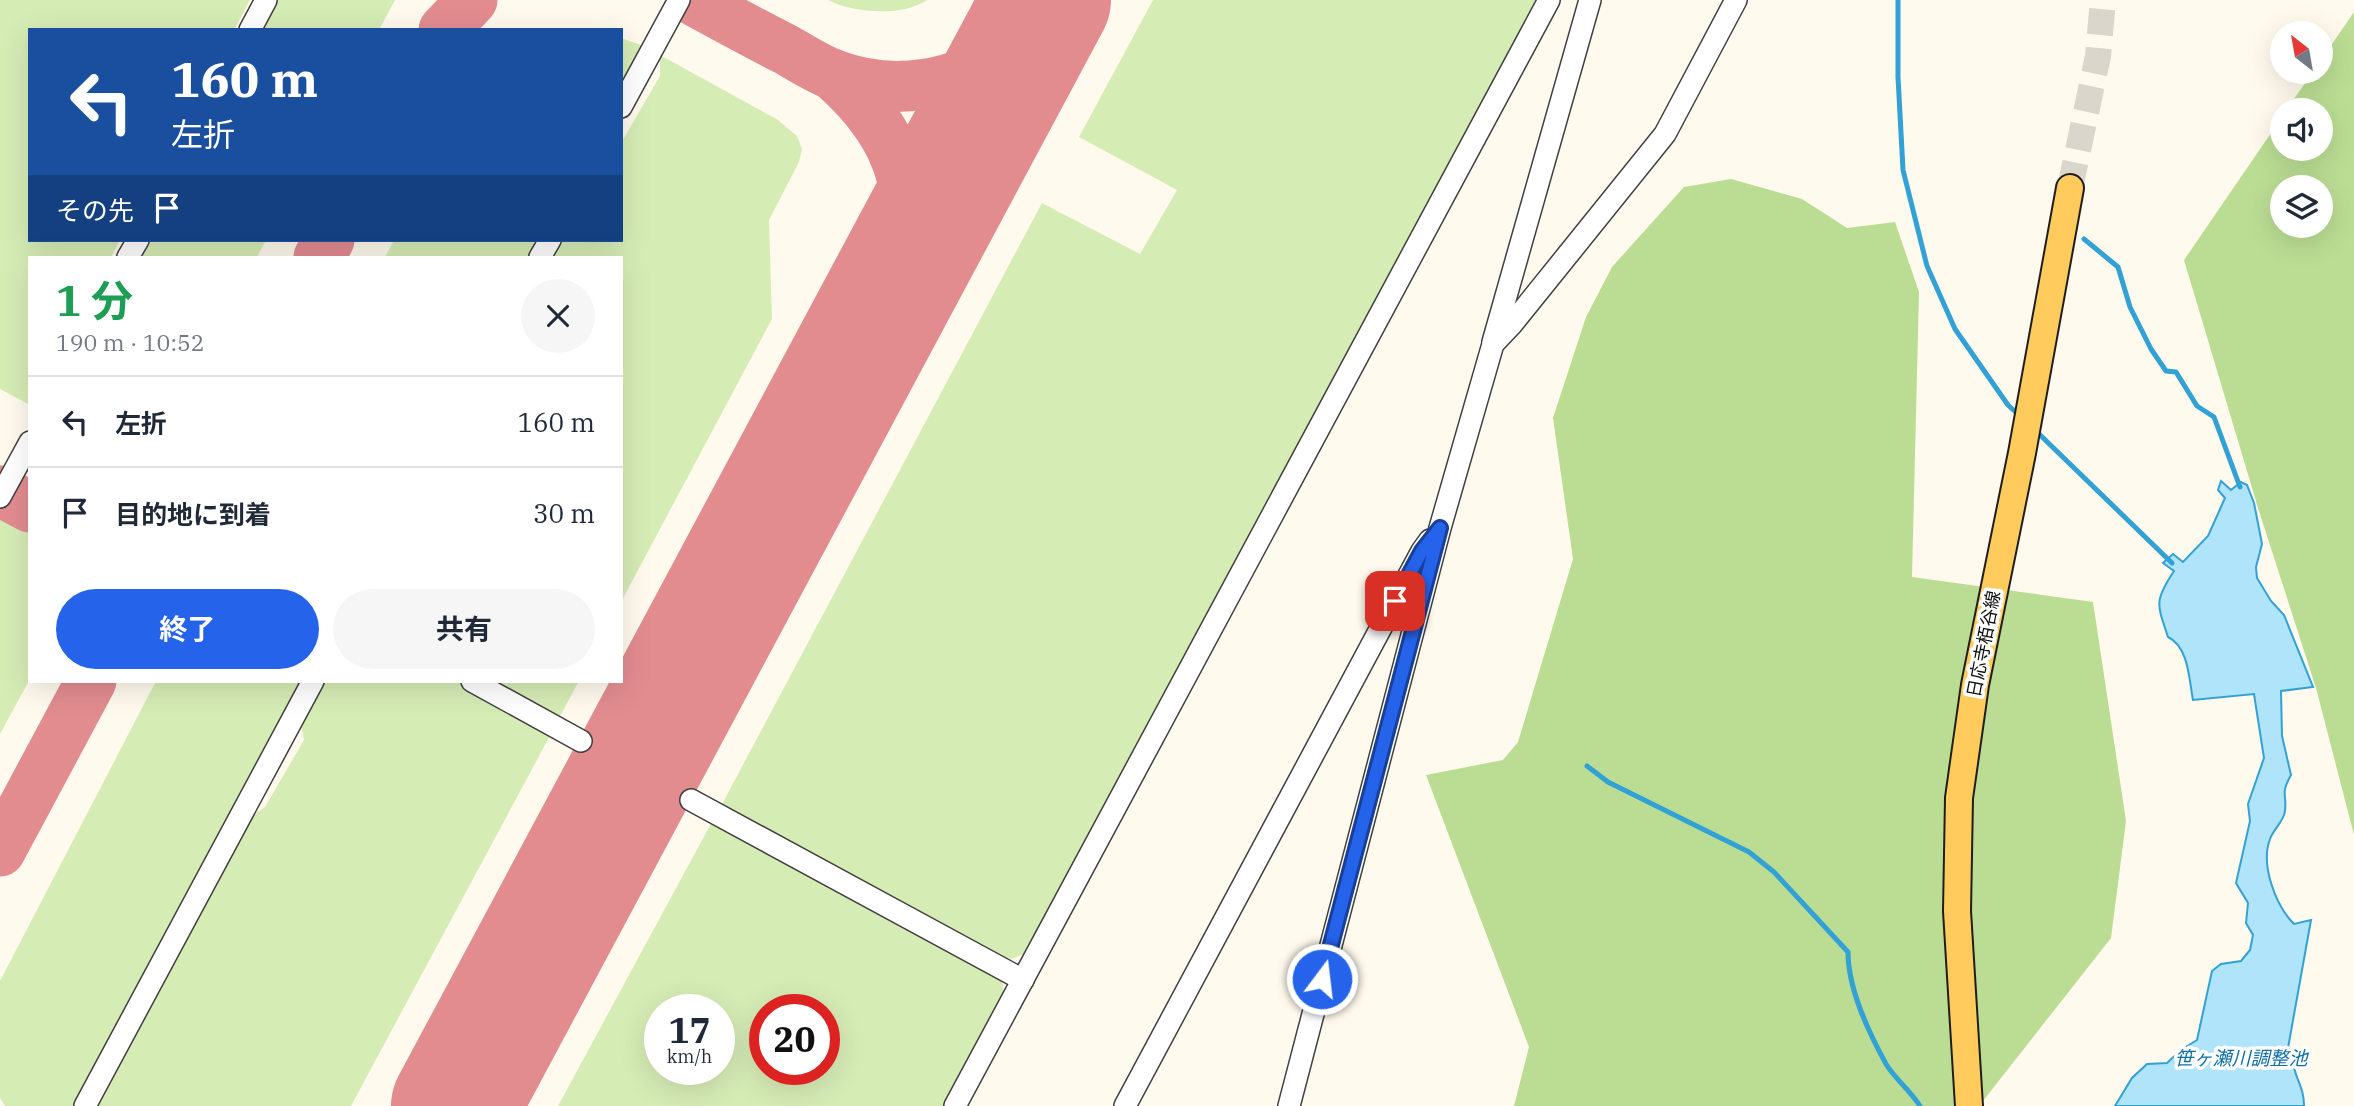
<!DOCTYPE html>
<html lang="ja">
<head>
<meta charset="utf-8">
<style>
  :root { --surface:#fff; --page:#f6f6f7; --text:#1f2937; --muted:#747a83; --line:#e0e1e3; --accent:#2563eb }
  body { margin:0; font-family:"IBM Plex Serif","Noto Sans JP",serif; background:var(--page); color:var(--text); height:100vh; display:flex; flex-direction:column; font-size:26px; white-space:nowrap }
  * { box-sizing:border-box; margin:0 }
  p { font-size:23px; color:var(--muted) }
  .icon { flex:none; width:38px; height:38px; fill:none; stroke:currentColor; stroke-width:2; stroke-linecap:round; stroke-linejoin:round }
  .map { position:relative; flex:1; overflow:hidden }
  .side { position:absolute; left:28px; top:256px; width:595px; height:427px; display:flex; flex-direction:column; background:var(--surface); border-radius:0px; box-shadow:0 7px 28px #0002 }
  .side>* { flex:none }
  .guide { position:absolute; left:28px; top:28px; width:595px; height:214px; border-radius:0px; box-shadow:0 7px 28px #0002; background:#1a4fa0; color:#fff; overflow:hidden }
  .needle { width:46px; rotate:329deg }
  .tools { position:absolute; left:2270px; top:21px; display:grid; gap:14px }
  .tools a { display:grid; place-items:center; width:63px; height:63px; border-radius:50%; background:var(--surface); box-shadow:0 7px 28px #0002; font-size:35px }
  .speed { position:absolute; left:644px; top:994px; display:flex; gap:14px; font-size:35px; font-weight:700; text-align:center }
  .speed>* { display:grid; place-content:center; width:91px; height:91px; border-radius:50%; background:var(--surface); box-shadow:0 7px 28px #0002; line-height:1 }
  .speed small { font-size:18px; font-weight:400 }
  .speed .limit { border:10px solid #d22; background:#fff; color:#111 }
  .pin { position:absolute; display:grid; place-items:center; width:60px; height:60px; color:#fff; margin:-30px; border-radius:14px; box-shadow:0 4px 10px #0006 }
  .me { position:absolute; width:77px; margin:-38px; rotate:15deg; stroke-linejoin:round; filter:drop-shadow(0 0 5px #0008) }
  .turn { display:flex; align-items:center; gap:24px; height:147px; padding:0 28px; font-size:32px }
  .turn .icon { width:91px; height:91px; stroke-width:2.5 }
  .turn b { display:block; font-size:49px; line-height:60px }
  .then { display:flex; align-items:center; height:66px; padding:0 28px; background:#0003; gap:14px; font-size:26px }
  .round { display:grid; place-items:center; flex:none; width:74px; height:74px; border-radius:37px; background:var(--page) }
  .overview { display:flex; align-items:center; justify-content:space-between; height:119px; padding:0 28px }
  h1 { font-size:42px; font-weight:700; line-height:52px; color:#1e9e55 }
  .action { display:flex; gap:14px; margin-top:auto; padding:14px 28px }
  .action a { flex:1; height:80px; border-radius:42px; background:var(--accent); color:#fff; font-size:28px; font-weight:700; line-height:80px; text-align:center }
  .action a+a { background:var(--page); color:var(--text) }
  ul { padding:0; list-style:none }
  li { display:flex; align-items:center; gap:21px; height:91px; padding:0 28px; border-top:2px solid var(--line) }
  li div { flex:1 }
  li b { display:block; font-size:26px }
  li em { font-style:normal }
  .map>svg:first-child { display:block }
  .green { fill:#d6ecb5; fill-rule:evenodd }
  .forest { fill:#badd93; fill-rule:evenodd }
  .water { fill:#afe4fa; stroke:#32a1d5; stroke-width:2 }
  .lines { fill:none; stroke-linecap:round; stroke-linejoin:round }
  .stream { stroke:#32a1d5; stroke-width:5 }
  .taxiway { stroke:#e28c90; stroke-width:51 }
  .runway { stroke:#e28c90; stroke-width:128 }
  .major-tunnel { stroke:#dbd6cb; stroke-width:26; stroke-dasharray:26 13; stroke-linecap:butt }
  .minor-casing { stroke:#404040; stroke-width:24 }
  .major-casing { stroke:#1e1e1e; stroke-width:30 }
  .minor { stroke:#fff; stroke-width:21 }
  .major { stroke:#ffcb5d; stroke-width:26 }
  .route-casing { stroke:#184099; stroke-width:18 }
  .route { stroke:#2563eb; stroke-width:12 }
  .labels { text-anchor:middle; stroke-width:7; stroke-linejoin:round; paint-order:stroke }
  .street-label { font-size:18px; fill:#0d0d0d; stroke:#fff }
  .water-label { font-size:19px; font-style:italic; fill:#0f70a6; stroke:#fff }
</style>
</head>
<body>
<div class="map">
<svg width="2354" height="1106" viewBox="0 0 2354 1106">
  <rect width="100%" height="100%" fill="#fffaed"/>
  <!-- green -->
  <g class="green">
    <polygon points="0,0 250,0 234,30 30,30 30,240 120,240 111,257 30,257 30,405 0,389"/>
    <polygon points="277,0 395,0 379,30 261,30"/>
    <path d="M828,0h99c-24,17 -75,13 -99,0z"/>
    <polygon points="1153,0 1539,0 1026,953 1012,959 999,957 720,808 1042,203 1140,254 1177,190 1079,137"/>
    <polygon points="621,38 647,47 621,94"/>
    <polygon points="660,55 778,120 797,136 802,149 799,162 769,220 772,319 621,602 621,257 549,257 559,240 621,240 621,143 660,76"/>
    <polygon points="149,240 266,240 257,257 139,257"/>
    <polygon points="394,240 542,240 532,257 385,257"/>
    <polygon points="0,514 30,530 30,679 0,734"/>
    <polygon points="156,681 304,681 76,1106 5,1106 0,1098 0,981"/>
    <polygon points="321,681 457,681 552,732 351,1106 92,1106 248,818 265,807 304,740 300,720"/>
    <polygon points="484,681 579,681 558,720"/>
    <path d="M714,818l288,162 2,14 -57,112h-389zM660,1010h59v59h-59zM765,1010h59v59h-59z"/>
  </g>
  <!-- forest -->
  <g class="forest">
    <path d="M2354,12v823l-38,-147 -58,-180 -74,-248 98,-143v32h38v-39h-34l27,-38h7l1,-12zM2282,187h38v39h-38z"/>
    <polygon points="1731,179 1802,199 1847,228 1895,222 1919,292 1912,577 2093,602 2126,821 2111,938 1979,1106 1514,1106 1529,1047 1426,775 1503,760 1518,742 1573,559 1553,418 1586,317 1612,267 1684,187"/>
  </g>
  <!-- water -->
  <path class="water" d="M2221,481l10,9 10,-8 6,3 7,18 8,41 -6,23 1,11 14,23 13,14 29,72 -32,4 1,45 9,39c-11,20 -4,17 -6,36 -1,10 -12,19 -15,28 -10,26 6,67 24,85l17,-4 -23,128c5,10 5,19 9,29 4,11 7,17 7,29h-189l17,-28 15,-14 20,-1 14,-13 16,-10 15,-69 9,-7 20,-3 9,-11 3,-15 -7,-12 2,-20 -12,-20 14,-62 -2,-17 16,-46 -10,-64 -61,6c-4,-20 -4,-53 -25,-63 -11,-33 -14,-36 6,-66l-11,-8 10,-9 10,8 25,-26 17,-38 -7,-8z"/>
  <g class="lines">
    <!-- stream -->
    <g class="stream">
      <polyline points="1898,0 1898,77 1903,170 1927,266 1955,329 2008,405 2021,417"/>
      <polyline points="2084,239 2118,267 2130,307 2151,349 2166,371 2176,372 2197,406 2214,417 2240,487"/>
      <polyline points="2036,431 2172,563"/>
      <path d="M1587,766l21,16 141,70 25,20 74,80c0,37 20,79 38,112 9,15 24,26 34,42"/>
    </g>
    <!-- taxiway -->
    <g class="taxiway">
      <path d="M693,0c31,17 62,34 94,50 15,9 31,19 47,25 56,21 125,13 172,-26 16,-14 28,-32 41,-49"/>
      <polyline points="444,30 472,0"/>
      <path d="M832,74c50,44 82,95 74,164 -3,26 -17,52 -26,76"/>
      <polyline points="319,257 329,240"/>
      <polyline points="0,491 30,507"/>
      <polyline points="0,851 91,681"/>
    </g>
    <!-- runway -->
    <polyline class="runway" points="455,1106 1047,0"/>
    <!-- major-tunnel -->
    <polyline class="major-tunnel" points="2070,188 2098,56 2103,0"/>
    <defs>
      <g id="minor">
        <polyline points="250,30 266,0"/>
        <polyline points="621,107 679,0"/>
        <polyline points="128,257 138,240"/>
        <polyline points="540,257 550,240"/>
        <polyline points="1493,342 1590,0"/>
        <polyline points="0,497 30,442"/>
        <polyline points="472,681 581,741"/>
        <polyline points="691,800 1023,980"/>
        <polyline points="85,1106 313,681"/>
        <polyline points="955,1106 1549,0"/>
        <polyline points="1125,1106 1422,551 1430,540"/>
        <polyline points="1289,1106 1440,528 1493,344 1512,324 1665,134 1736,0"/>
      </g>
      <polyline id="major" points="1969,1106 1957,911 1959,798 1975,685 2022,453 2070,188"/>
    </defs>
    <!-- minor casing -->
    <use href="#minor" class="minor-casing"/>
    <!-- major casing -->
    <use href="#major" class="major-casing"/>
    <!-- minor -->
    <use href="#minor" class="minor"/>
    <!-- major -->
    <use href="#major" class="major"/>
  </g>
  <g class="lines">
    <defs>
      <polyline id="route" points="1322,979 1440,528 1422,551 1395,601"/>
    </defs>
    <!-- route casing -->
    <use href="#route" class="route-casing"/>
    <!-- route -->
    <use href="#route" class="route"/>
  </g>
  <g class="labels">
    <!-- street labels -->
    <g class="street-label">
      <text transform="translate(1984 644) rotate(-79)" y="6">日応寺栢谷線</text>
    </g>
    <!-- water labels -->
    <g class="water-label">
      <text x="2241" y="1065">笹ヶ瀬川調整池</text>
    </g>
  </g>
</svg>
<div class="tools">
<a><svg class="needle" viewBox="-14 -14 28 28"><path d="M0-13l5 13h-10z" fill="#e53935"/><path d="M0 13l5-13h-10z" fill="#747a83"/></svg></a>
<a><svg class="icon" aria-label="sound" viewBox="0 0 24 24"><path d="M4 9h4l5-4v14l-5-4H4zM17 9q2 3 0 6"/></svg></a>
<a><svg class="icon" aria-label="layers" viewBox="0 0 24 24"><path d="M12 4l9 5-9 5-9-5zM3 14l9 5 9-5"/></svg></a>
</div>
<div class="speed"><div>17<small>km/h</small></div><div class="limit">20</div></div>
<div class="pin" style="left:1395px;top:601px;background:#d93025"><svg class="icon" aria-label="arrive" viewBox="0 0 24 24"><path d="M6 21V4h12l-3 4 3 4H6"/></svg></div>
<svg class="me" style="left:1322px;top:979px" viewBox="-20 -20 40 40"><circle r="17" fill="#2563eb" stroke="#fff" stroke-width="3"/><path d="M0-11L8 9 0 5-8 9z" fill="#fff"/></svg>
<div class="guide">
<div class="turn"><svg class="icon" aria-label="left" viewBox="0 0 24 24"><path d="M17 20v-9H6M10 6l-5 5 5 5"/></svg><div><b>160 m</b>左折</div></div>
<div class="then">その先<svg class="icon" aria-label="arrive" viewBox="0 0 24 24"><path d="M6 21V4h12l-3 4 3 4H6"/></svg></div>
</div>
<section class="side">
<div class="overview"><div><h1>1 分</h1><p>190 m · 10:52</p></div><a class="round"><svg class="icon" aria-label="close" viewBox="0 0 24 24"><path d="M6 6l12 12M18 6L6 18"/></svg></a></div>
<ul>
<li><svg class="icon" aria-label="left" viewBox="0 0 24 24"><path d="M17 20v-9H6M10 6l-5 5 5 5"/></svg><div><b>左折</b></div><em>160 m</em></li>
<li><svg class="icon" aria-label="arrive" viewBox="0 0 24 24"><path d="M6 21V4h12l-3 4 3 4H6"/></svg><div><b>目的地に到着</b></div><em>30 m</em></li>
</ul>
<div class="action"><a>終了</a><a>共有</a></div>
</section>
</div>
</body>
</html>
